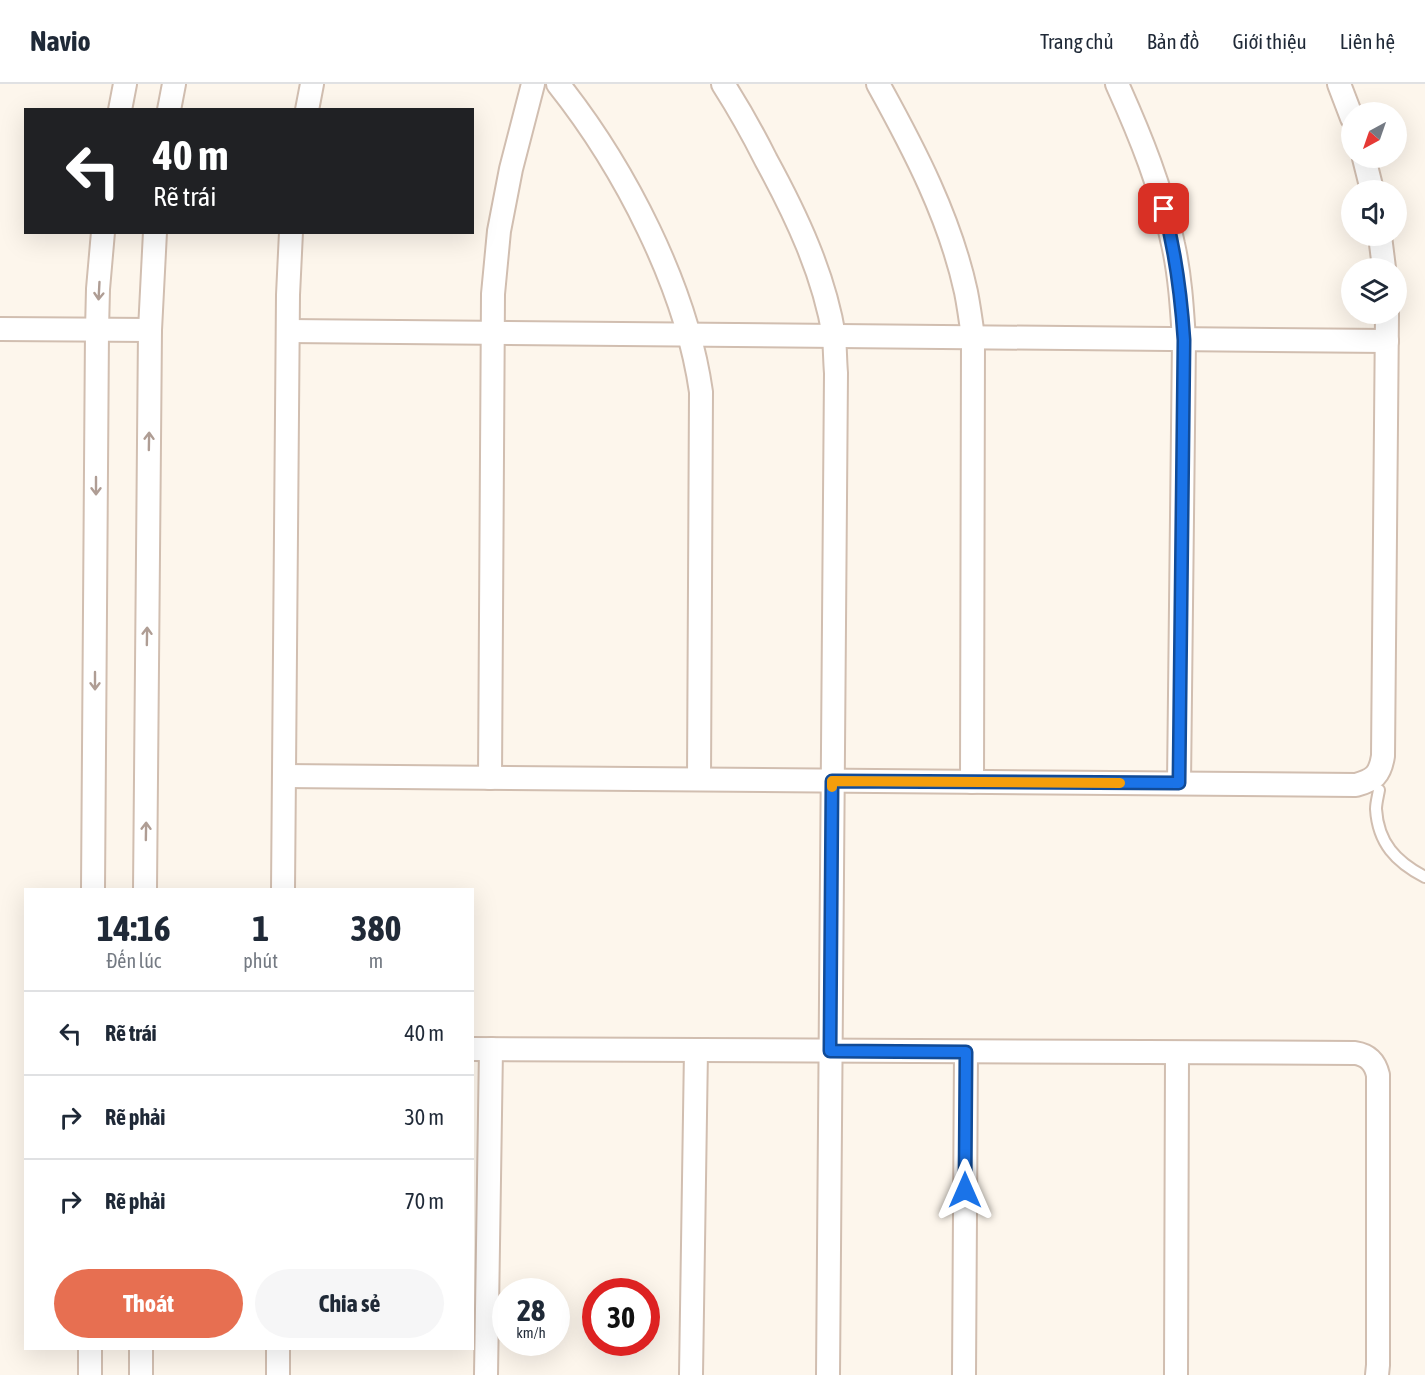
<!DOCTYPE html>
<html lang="vi">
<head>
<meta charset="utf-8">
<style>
  :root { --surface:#fff; --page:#f6f6f7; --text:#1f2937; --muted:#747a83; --line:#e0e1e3; --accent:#e76f51 }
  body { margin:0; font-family:"Asap Condensed",sans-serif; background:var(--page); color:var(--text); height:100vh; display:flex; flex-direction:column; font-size:22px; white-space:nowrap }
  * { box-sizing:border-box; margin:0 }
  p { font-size:20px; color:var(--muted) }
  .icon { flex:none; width:33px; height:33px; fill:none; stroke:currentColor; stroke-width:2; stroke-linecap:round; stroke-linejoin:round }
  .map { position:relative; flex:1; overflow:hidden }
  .details { position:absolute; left:24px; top:804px; width:450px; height:462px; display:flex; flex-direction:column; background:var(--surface); border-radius:0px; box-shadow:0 6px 24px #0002 }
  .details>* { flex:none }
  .hud { position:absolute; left:24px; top:24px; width:450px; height:126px; border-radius:0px; box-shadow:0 6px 24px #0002; background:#202124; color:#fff; overflow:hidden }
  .needle { width:39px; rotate:220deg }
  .fabs { position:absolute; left:1341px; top:18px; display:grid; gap:12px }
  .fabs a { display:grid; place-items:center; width:66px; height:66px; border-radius:50%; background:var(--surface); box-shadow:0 6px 24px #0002; font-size:30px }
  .speed { position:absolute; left:492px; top:1194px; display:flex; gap:12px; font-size:30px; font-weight:700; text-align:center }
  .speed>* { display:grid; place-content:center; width:78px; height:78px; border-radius:50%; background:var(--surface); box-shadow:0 6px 24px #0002; line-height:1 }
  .speed small { font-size:15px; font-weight:400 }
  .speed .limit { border:9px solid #d22; background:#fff; color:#111 }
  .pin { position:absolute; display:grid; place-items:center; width:51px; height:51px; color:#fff; margin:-26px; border-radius:12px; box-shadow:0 3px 9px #0006 }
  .me { position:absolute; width:66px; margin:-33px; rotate:0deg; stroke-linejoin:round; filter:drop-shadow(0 0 4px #0008) }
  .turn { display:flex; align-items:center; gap:21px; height:126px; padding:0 30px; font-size:27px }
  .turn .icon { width:78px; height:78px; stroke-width:2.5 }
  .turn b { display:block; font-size:42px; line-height:51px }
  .eta { display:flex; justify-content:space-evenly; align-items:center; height:102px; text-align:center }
  .eta b { font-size:36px; font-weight:700; line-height:42px }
  .cta { display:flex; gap:12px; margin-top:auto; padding:12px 30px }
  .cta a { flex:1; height:69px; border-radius:36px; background:var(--accent); color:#fff; font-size:24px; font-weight:700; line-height:69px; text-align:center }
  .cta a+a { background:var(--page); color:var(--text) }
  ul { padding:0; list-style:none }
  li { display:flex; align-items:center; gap:18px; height:84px; padding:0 30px; border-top:2px solid var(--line) }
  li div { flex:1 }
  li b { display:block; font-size:22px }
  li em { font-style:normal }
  header { display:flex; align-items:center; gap:36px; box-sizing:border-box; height:84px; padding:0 30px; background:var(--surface); border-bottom:2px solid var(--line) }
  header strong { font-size:28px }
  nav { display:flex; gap:33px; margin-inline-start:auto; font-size:21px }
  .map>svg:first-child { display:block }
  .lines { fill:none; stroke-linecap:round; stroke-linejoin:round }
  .lane-casing { stroke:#d1beb0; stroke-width:14 }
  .street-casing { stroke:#d1beb0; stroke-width:26 }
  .lane { stroke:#fff; stroke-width:10 }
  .street { stroke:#fff; stroke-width:22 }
  .oneway { stroke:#af9d94 }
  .route-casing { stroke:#114b97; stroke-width:15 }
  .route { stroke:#1a73e8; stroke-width:10 }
  .slow { stroke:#f59e0b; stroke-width:10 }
</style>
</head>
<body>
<header>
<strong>Navio</strong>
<nav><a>Trang chủ</a><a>Bản đồ</a><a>Giới thiệu</a><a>Liên hệ</a></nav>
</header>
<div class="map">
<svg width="1425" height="1291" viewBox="0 0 1425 1291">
  <rect width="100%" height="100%" fill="#fdf6ec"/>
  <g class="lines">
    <defs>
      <path id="lane" d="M1379,706c-1,6 -3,13 -3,19 2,34 20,53 49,68"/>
      <g id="street">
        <path d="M558,0c66,83 128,202 143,308l-2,387"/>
        <path d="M723,0c16,25 30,50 43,76 30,55 58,114 68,176 1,12 1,25 2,37l-8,1002"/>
        <path d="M878,0c36,65 72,134 88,208 3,15 5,30 7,45l-1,445"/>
        <path d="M1117,0c23,51 45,105 56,160 7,31 9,64 11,96l-5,443"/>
        <polyline points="1339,0 1352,34"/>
        <polyline points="120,26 125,0"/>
        <polyline points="169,26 174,0"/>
        <polyline points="307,26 312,0"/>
        <polyline points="1364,74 1372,106"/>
        <polyline points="1380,152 1384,184"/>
        <polyline points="0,245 150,246"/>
        <polyline points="288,247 1387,257"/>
        <path d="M284,692l1072,9c18,-5 24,-10 27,-29l4,-442"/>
        <polyline points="490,694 493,210 499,147 511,85 533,0"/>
        <polyline points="93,806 97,246 98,205 103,148"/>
        <polyline points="145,806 150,246 155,148"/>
        <polyline points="283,806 288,211 291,148"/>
        <path d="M472,965l883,4c13,2 20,9 23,22v290l-1,10"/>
        <polyline points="90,1291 90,1264"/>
        <polyline points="141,1291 141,1264"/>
        <polyline points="278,1291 278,1264"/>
        <polyline points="486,1291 491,965"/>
        <polyline points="691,1291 696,966"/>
        <polyline points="964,1291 966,968"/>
        <polyline points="1176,1291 1177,969"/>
      </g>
    </defs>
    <!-- lane casing -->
    <use href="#lane" class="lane-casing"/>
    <!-- street casing -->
    <use href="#street" class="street-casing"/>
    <!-- lane -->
    <use href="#lane" class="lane"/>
    <!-- street -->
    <use href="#street" class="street"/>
  </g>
  <!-- one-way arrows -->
  <defs><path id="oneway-shaft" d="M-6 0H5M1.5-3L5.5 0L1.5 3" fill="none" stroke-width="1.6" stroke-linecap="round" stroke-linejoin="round" transform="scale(1.5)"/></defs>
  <g class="oneway">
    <use href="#oneway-shaft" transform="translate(99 207) rotate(93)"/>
    <use href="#oneway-shaft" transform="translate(149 357) rotate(-89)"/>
    <use href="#oneway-shaft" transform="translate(96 402) rotate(90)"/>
    <use href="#oneway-shaft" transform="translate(147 552) rotate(-89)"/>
    <use href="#oneway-shaft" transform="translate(95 597) rotate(90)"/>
    <use href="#oneway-shaft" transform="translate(146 747) rotate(-89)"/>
  </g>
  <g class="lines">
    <defs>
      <path id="route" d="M965,1106l1,-138 -136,-1 2,-270 347,2 5,-443c-3,-46 -8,-86 -20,-131"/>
    </defs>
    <!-- route casing -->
    <use href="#route" class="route-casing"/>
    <!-- route -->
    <use href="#route" class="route"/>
    <!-- slow -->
    <polyline class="slow" points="832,703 832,697 1120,699"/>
  </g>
</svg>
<div class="fabs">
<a><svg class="needle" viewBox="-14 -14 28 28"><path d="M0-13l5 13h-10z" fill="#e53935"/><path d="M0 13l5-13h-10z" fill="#747a83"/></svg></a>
<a><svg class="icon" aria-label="sound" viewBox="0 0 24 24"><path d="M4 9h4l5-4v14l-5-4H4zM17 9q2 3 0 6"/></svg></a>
<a><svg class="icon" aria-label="layers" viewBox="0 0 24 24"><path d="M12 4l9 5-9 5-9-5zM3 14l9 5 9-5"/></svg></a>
</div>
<div class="speed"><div>28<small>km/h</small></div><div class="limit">30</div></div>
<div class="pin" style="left:1164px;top:125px;background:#d93025"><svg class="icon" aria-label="arrive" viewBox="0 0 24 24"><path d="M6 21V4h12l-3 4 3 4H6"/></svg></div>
<svg class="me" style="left:965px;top:1106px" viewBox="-20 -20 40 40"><path d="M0-17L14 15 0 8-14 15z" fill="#1a73e8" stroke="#fff" stroke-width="4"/></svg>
<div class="hud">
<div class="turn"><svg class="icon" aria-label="left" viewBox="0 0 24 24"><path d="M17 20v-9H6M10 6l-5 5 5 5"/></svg><div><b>40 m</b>Rẽ trái</div></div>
</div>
<section class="details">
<div class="eta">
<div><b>14:16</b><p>Đến lúc</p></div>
<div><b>1</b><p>phút</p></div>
<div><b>380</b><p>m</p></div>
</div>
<ul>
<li><svg class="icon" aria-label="left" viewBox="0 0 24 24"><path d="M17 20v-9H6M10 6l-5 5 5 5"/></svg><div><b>Rẽ trái</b></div><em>40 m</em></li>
<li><svg class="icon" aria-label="right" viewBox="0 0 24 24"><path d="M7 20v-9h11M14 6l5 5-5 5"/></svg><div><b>Rẽ phải</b></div><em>30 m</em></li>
<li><svg class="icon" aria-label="right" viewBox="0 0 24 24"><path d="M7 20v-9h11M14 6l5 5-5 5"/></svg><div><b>Rẽ phải</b></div><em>70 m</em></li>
</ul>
<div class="cta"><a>Thoát</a><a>Chia sẻ</a></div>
</section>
</div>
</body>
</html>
